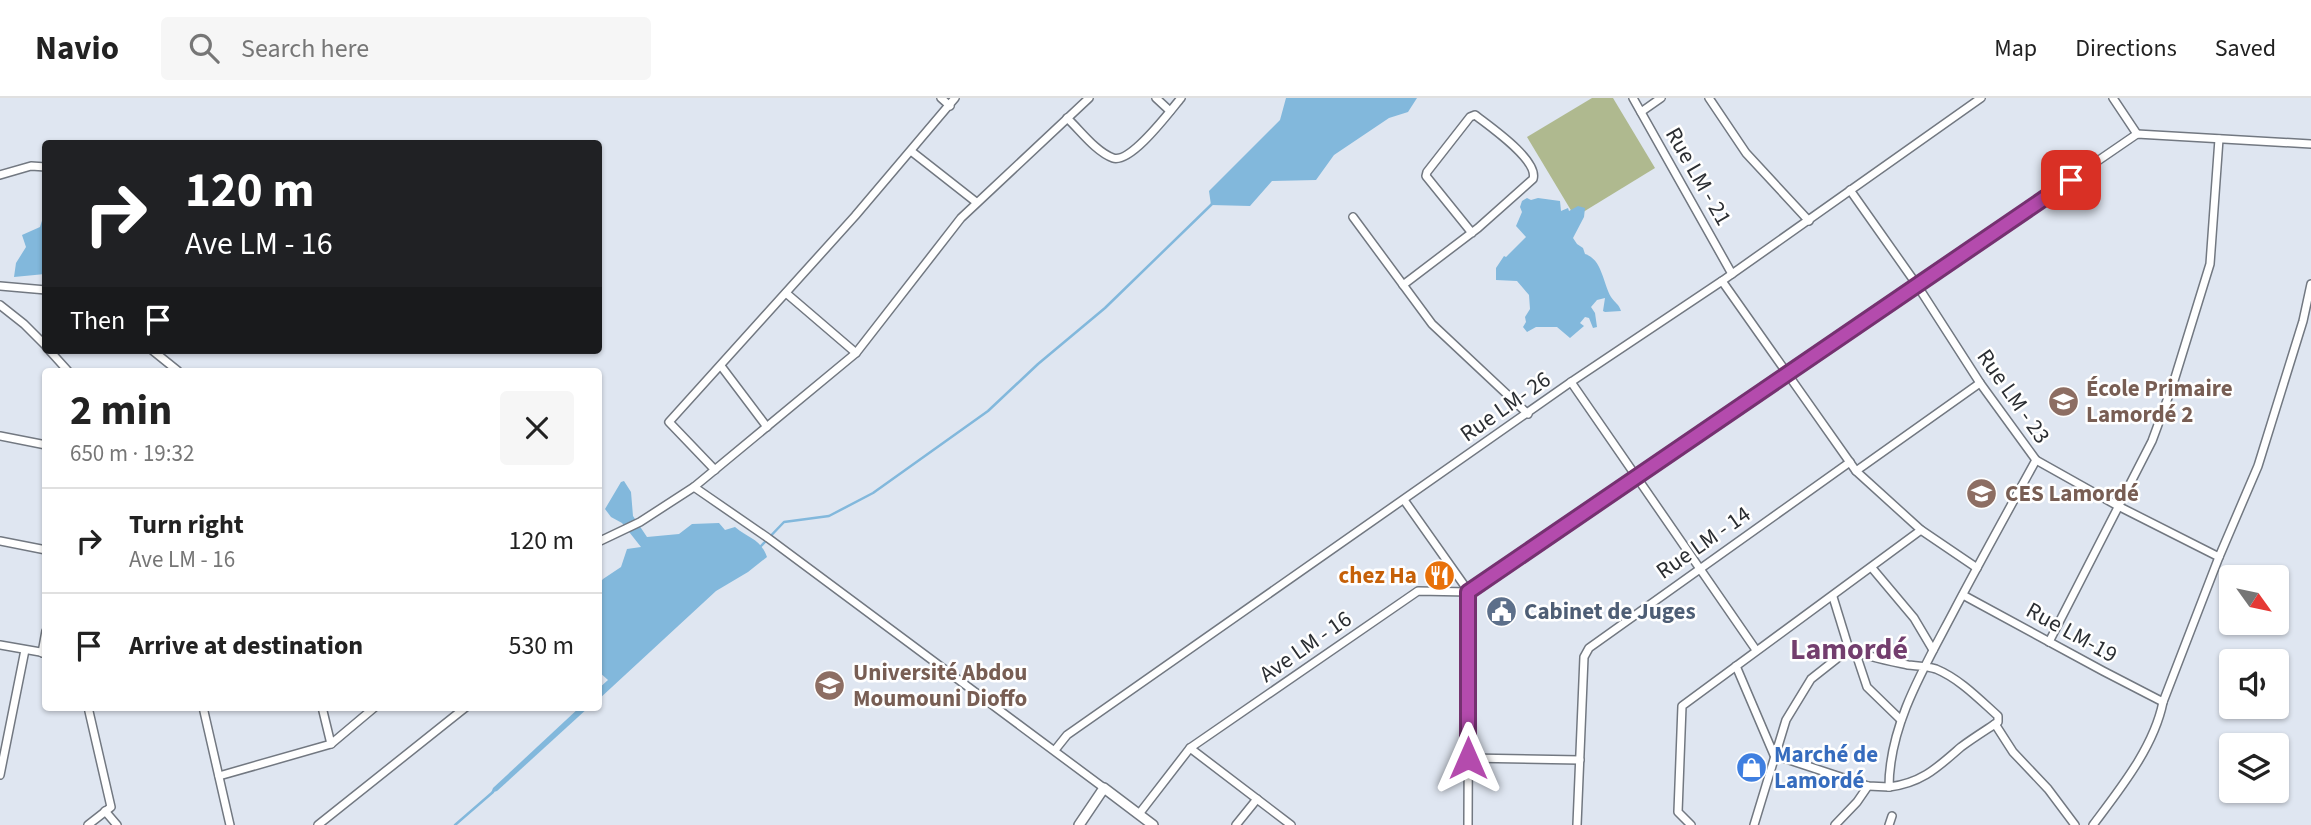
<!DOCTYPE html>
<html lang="en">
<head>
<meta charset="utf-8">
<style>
  :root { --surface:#fff; --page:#f6f6f6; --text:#222; --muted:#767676; --line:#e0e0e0 }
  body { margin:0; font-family:"Source Sans 3",sans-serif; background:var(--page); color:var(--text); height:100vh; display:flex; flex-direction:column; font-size:26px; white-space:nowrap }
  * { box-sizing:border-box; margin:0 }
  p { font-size:23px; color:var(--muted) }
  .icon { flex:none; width:38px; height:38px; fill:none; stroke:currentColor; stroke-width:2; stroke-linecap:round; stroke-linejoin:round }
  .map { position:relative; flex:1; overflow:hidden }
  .side { position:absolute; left:42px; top:270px; width:560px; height:343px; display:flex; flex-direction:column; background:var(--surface); border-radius:7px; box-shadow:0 2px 5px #0004 }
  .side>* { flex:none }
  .hud { position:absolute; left:42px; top:42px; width:560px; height:214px; border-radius:7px; box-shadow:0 2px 5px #0004; background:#202124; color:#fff; overflow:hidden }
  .needle { width:46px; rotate:123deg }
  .controls { position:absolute; left:2219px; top:467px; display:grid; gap:14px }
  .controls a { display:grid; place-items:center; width:70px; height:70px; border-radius:7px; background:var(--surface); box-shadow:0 2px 5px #0004; font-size:35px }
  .pin { position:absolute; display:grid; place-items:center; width:60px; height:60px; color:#fff; margin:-30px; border-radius:14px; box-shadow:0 4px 10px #0006 }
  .me { position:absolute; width:77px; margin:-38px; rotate:0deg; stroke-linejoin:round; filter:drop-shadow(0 0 5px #0008) }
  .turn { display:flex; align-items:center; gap:24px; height:147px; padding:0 28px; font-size:32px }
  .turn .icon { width:91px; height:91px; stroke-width:2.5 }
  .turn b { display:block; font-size:49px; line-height:60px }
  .then { display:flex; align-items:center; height:66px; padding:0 28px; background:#0003; gap:14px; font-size:26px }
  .round { display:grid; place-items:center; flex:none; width:74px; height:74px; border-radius:7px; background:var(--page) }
  .overview { display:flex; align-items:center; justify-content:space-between; height:119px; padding:0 28px }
  h1 { font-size:42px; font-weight:700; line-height:52px }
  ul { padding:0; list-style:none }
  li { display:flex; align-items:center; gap:21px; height:105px; padding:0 28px; border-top:2px solid var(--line) }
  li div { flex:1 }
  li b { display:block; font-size:26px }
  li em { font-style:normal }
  header { display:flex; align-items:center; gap:42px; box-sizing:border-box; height:98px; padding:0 35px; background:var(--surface); border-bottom:2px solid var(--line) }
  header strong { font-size:33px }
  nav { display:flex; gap:38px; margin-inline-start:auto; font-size:24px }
  .search { width:490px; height:63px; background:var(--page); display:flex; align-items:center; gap:18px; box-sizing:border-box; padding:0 24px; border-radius:7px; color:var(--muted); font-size:26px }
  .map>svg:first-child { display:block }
  .green { fill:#afb98f }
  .water { fill:#82b8dc }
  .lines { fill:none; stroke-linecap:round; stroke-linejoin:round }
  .stream { stroke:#82b8dc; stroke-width:2.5 }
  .minor-casing { stroke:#727881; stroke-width:10 }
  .tertiary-casing { stroke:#727881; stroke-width:12 }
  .minor { stroke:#fff; stroke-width:7 }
  .tertiary { stroke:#fff; stroke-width:9 }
  .route-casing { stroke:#753170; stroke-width:18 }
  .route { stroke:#b44bad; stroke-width:12 }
  .labels { text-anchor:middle; stroke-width:5; stroke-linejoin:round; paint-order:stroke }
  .street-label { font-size:23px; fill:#2b2e32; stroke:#fff }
  .education-label { font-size:23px; font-weight:bold; fill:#785e54; stroke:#fff; text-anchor:start }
  .food-label { font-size:23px; font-weight:bold; fill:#c56008; stroke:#fff; text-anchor:end }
  .service-label { font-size:23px; font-weight:bold; fill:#4e5e75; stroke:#fff; text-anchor:start }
  .shop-label { font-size:23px; font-weight:bold; fill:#366cbe; stroke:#fff; text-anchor:start }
  .district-label { font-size:30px; font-weight:bold; fill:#733e6e; stroke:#fff }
</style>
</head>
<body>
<header>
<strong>Navio</strong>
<div class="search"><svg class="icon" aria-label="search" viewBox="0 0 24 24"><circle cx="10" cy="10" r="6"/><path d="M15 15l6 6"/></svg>Search here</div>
<nav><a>Map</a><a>Directions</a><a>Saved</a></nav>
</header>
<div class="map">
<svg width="2311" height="727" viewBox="0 0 2311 727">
  <rect width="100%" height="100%" fill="#dfe6f1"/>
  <!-- green -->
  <polygon class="green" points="1592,0 1613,0 1655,70 1575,119 1527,39"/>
  <!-- water -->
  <g class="water">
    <polygon points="1286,0 1417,0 1408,14 1389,20 1334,57 1316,82 1272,83 1250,108 1211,107 1209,93 1280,22"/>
    <path d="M1527,100l4,2 7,-2 22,3 1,10 7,-3 1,3 9,-5 7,2 -1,9 -11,21 4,6 6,4 2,6c17,5 18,29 26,43 4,6 8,7 10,14l-16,1 -2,-1 2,-13 -8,2 -6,7 4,6 2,14 -4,1 -4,-10 -4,-1 -5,6 4,3 -14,12 -13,-11h-21l-9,5 -4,-5 3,-5 -1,-5 5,-8 -1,-14 -12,-14 -21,-1v-12l8,-12 2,1 20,-20 -10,-11 6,-14 -2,-5 2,-6z"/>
    <polygon points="45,113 45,176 14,179 16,165 26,149 22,137 40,129"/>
    <path d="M624,383l7,11 2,24 14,21 32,-3 13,-10 27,-1 6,7 10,-3c14,12 25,11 32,30l-19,15 -32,19 -117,108 -1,-10 10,-9 -9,-8v-88l4,-5 18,-12 6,-18 14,-2 -19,-24 -11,-6 -6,-8 16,-27z"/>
    <polygon points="580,609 589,609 497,693 491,695 493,690"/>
  </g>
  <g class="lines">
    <!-- stream -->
    <g class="stream">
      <polyline points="761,448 784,424 829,418 873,395 988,313 1038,266 1105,210 1212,106"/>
      <polyline points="455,727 493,694"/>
    </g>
    <defs>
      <g id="minor">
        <polyline points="941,0 950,8"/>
        <polyline points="1156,0 1170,13"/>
        <polyline points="1633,0 1732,176"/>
        <polyline points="1709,0 1746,55 1809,123"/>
        <polyline points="2113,0 2137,36"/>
        <polyline points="1641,14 1661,0"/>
        <path d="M1067,20c13,12 29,34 46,40 18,6 57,-47 68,-60"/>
        <polyline points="911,53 976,104"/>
        <polyline points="0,77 31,68 46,69"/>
        <polyline points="1850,92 1917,187 1980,285 2036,362 2118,408 2219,459"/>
        <polyline points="1353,119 1432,226 1528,316"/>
        <polyline points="1722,183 1856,373 1921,432 1977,470"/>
        <path d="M1403,187l75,-57 55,-49c6,-19 -44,-53 -58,-64l-5,2 -43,55 -1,4 46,57"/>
        <polyline points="0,188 46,192"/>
        <polyline points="786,195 856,255"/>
        <polyline points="0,207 24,226 46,248"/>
        <polyline points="49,252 68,273"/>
        <polyline points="152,252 178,273"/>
        <polyline points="721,268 767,329"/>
        <polyline points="1571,284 1756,552"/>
        <polyline points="0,338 46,347"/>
        <polyline points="715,372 669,324 855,118 955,0"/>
        <polyline points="1856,373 1980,285"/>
        <polyline points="694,389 768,440 1104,690"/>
        <polyline points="1404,402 1469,494"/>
        <polyline points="0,443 46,452"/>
        <polyline points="598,444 640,424 694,389 856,255 961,120 1089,0"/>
        <polyline points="1872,470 1914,520 1933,552"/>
        <polyline points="1963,497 2103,573 2163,604"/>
        <polyline points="1833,499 1849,551"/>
        <polyline points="2049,544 2152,343 2173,286 2210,166 2219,41"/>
        <polyline points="0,547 46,555"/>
        <path d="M1849,551c18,8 40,12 59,16 9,1 20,1 28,4 24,10 43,30 62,47v6c-12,8 -25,16 -37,25 -23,20 -39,36 -72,40 0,-64 38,-124 67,-180 26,-49 53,-98 80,-147"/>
        <polyline points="1855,553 1867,589 1901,622"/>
        <polyline points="42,555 46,533"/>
        <polyline points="1736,568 1774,657 1868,688 1889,689"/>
        <polyline points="88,609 111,709 88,727"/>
        <polyline points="203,609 230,727"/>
        <polyline points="322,609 331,646"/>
        <polyline points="1995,626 2013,654 2048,691 2075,727"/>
        <polyline points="1190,650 1291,727"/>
        <polyline points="1055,652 1067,637 1571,284 1722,183 1981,0"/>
        <polyline points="1468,660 1580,662"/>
        <polyline points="0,677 25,552"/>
        <polyline points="219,678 331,646 375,609"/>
        <polyline points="105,713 117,727"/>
        <polyline points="1139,716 1190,650 1418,493 1469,494 2137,36 2311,46"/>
        <polyline points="318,727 466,609"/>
        <polyline points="1236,727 1257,701"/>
        <polyline points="1468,727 1469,494"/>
        <polyline points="1577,727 1584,559 1589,550 1850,364"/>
        <polyline points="1691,727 1678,714 1682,608 1921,432"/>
        <polyline points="1754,727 1786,622 1811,581 1849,551"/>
        <polyline points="1835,727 1857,704 1868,688"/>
        <polyline points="1889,727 1892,718"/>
        <path d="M2093,727c27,-36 61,-78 70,-123l56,-145 39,-91 45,-145 8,-37"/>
      </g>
      <polyline id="tertiary" points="1079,727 1104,690 1153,727"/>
    </defs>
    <!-- minor casing -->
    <use href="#minor" class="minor-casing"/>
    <!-- tertiary casing -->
    <use href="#tertiary" class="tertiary-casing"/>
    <!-- minor -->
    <use href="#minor" class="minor"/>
    <!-- tertiary -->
    <use href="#tertiary" class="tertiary"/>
  </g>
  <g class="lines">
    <defs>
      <polyline id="route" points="1468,660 1468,494 2071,82"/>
    </defs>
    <!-- route casing -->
    <use href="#route" class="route-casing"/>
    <!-- route -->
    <use href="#route" class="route"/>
  </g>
  <!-- icons -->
  <defs>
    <symbol id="school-disc" viewBox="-11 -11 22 22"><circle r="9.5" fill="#8d6e63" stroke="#fff"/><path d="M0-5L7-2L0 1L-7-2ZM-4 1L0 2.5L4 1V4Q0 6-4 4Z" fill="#fff"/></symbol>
    <symbol id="restaurant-disc" viewBox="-11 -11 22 22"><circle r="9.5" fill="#e8710a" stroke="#fff"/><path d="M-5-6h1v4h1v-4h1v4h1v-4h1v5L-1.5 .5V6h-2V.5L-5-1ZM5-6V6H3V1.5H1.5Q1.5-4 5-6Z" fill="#fff"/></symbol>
    <symbol id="civic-disc" viewBox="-11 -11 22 22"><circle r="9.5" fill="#5c6f8a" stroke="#fff"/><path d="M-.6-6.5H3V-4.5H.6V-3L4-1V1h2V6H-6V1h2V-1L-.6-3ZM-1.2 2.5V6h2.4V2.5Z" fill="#fff"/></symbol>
    <symbol id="university-disc" viewBox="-11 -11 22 22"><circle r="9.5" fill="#8d6e63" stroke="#fff"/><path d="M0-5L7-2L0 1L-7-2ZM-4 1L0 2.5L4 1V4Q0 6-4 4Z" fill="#fff"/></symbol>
    <symbol id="shop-disc" viewBox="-11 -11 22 22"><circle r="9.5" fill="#3f7fe0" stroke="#fff"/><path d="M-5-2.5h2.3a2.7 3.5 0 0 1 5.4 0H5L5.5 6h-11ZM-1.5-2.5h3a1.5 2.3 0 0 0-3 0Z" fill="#fff"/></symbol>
  </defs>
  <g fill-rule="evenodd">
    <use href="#school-disc" x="2046" y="286" width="35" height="35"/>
    <use href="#school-disc" x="1964" y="378" width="35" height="35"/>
    <use href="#restaurant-disc" x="1422" y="460" width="35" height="35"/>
    <use href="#civic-disc" x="1484" y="496" width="35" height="35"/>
    <use href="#university-disc" x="812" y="570" width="35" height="35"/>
    <use href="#shop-disc" x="1734" y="652" width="35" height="35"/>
  </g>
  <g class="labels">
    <!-- street labels -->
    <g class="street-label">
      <text transform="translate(1699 78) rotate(60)" y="8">Rue LM - 21</text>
      <text transform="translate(2014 298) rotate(55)" y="8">Rue LM - 23</text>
      <text transform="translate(1505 308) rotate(-35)" y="8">Rue LM- 26</text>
      <text transform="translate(1703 444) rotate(-35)" y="8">Rue LM - 14</text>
      <text transform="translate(2072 534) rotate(29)" y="8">Rue LM-19</text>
      <text transform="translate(1305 548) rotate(-35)" y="8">Ave LM - 16</text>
    </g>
    <!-- education labels -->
    <g class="education-label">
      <text x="2086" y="298">École Primaire<tspan x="2086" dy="26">Lamordé 2</tspan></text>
      <text x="2005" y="403">CES Lamordé</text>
      <text x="853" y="582">Université Abdou<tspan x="853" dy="26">Moumouni Dioffo</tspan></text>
    </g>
    <!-- food labels -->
    <g class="food-label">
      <text x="1417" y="485">chez Ha</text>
    </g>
    <!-- service labels -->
    <g class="service-label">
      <text x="1524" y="521">Cabinet de Juges</text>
    </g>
    <!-- shop labels -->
    <g class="shop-label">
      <text x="1774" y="664">Marché de<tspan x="1774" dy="26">Lamordé</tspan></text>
    </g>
    <!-- district labels -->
    <g class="district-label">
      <text x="1849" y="561">Lamordé</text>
    </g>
  </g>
</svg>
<div class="controls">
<a><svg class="needle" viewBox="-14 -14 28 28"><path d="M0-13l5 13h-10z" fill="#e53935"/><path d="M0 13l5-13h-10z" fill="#767676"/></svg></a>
<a><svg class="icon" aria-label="sound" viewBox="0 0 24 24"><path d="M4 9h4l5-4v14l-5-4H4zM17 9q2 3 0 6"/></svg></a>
<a><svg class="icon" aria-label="layers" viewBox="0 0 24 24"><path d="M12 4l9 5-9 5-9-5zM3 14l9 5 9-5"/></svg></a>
</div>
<div class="pin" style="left:2071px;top:82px;background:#d93025"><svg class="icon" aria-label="arrive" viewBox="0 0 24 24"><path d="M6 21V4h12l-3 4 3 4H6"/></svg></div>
<svg class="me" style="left:1468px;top:660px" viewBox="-20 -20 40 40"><path d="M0-17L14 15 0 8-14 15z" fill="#b44bad" stroke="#fff" stroke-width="4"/></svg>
<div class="hud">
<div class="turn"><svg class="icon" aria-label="right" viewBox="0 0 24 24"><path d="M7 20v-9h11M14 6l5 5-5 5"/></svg><div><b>120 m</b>Ave LM - 16</div></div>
<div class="then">Then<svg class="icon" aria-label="arrive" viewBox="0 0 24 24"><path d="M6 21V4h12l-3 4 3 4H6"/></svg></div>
</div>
<section class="side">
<div class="overview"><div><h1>2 min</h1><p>650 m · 19:32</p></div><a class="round"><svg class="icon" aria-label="close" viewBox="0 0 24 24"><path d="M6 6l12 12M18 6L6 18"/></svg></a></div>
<ul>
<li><svg class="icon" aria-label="right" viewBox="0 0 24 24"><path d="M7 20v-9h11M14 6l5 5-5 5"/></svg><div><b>Turn right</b><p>Ave LM - 16</p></div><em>120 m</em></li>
<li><svg class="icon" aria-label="arrive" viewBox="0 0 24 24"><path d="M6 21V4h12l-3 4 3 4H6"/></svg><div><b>Arrive at destination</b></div><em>530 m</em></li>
</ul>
</section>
</div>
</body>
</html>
